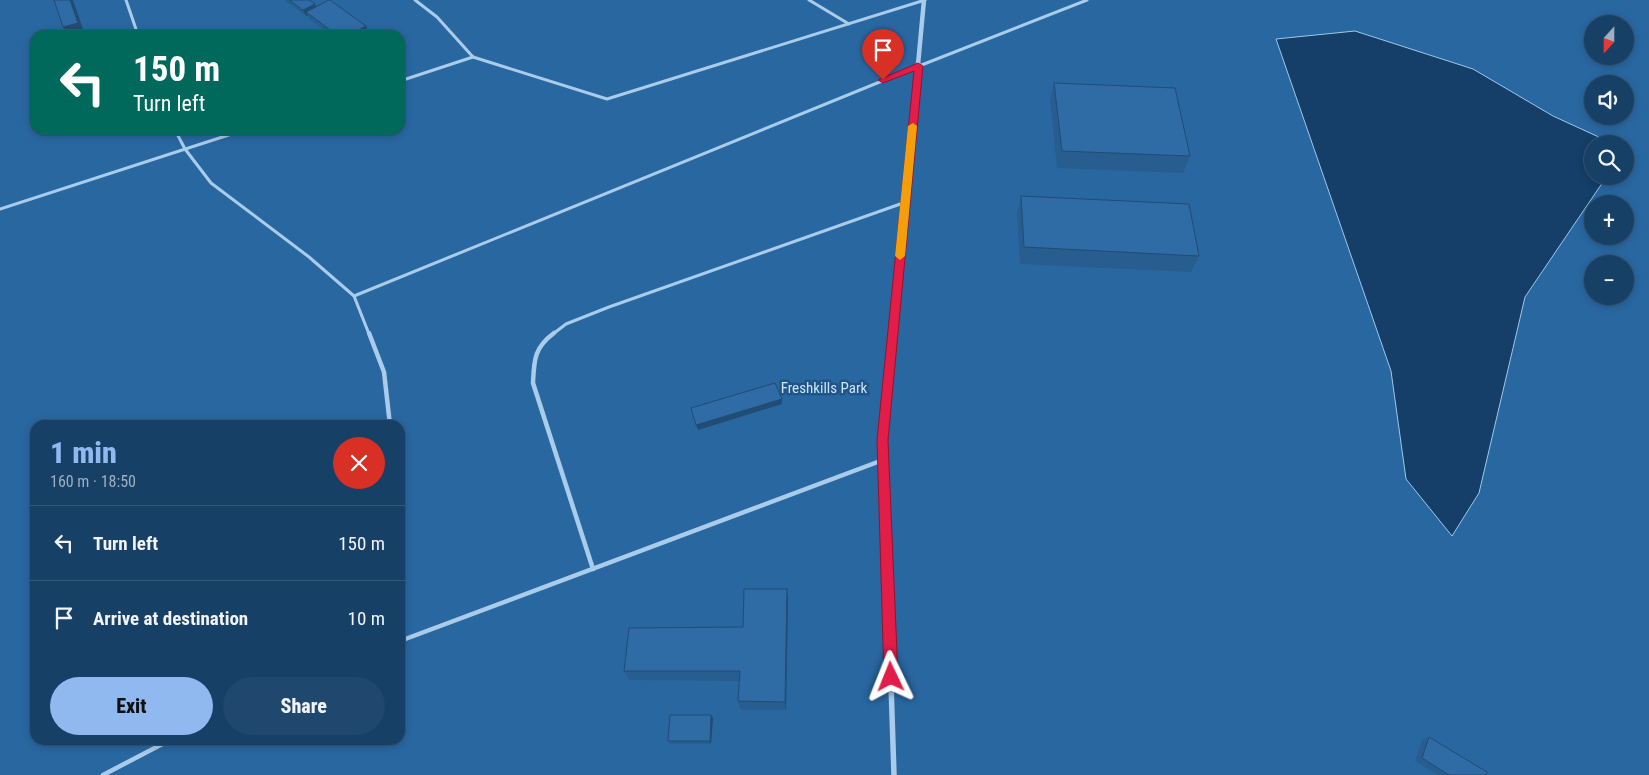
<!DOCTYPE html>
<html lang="en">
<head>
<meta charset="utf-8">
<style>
  :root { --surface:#174067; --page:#20476d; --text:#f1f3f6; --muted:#9eafc0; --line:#36597b; --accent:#90b9f0 }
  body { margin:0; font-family:"Roboto Condensed",sans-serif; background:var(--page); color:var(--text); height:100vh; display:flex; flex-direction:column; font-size:19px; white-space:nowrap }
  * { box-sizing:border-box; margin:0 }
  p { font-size:16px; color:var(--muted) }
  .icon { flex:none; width:28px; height:28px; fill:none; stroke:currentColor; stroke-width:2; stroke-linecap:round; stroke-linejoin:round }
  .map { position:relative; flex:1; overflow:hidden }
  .details { position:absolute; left:30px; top:420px; width:375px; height:325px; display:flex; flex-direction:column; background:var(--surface); border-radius:15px; box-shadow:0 2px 8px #0003,0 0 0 1px var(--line) }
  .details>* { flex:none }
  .banner { position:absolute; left:30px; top:30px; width:375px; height:105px; border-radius:15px; box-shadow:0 2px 8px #0003,0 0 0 1px var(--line); background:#00695c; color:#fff; overflow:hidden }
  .needle { width:32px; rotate:201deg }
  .controls { position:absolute; left:1584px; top:15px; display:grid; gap:10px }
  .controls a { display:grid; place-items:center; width:50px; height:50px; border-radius:50%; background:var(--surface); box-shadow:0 2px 8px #0003,0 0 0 1px var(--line); font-size:25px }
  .pin { position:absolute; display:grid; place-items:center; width:42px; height:42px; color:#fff; margin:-51px -21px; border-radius:50% 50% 50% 0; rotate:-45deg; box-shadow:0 0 5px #0007 }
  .pin .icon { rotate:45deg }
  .me { position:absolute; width:55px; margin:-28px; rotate:358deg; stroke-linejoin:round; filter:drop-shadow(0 0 4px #0008) }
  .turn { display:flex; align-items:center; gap:18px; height:105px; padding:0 20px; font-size:22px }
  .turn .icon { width:65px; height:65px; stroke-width:2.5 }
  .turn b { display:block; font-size:35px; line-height:42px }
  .round { display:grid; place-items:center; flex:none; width:52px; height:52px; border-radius:26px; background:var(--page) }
  .head { display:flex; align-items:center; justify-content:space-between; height:85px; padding:0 20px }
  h1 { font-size:30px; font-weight:800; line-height:38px; color:var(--accent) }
  .primary-button { display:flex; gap:10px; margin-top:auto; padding:10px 20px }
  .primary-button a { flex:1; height:58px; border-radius:30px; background:var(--accent); color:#111; font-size:20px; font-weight:800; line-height:58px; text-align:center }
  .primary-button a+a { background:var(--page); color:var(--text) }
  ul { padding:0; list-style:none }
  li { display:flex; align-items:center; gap:15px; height:75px; padding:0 20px; border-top:1px solid var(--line) }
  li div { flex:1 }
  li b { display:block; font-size:19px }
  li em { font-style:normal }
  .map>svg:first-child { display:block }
  .green { fill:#2967a1; fill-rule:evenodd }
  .water { fill:#153e68; stroke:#9ec8ec }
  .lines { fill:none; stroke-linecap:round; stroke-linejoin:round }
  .lane-far1 { stroke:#aacceb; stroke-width:3 }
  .lane { stroke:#aacceb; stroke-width:4.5 }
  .street-far1 { stroke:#aacceb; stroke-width:4.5 }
  .street { stroke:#aacceb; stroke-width:5.5 }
  .wall { fill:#285d8f }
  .shaded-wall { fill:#214c74 }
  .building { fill:#2f6ca6; stroke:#214c74 }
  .route { fill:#e11d48; stroke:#92132f }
  .slow { fill:#f59e0b }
  .labels { text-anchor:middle; stroke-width:5; stroke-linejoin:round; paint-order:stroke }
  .park-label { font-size:15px; fill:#cfe4f8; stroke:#1f5589 }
</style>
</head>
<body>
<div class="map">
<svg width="1649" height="775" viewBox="0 0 1649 775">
  <rect width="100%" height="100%" fill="#1f5589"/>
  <!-- green -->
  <path class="green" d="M0,0h1649v775h-1649zM1592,24h33v32h-33zM35,35h365v95h-365zM1592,84h33v32h-33zM1592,144h33v32h-33zM1592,204h33v32h-33zM1592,264h33v32h-33zM35,425h365v315h-365z"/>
  <!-- water -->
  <polygon class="water" points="1355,31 1473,69 1553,116 1614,144 1592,144 1592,176 1607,176 1525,297 1479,493 1452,536 1406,479 1391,371 1276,39"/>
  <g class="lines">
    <!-- lane-far1 -->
    <g class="lane-far1">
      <polyline points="126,0 138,35"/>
      <polyline points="415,0 437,17 473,57"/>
      <polyline points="809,0 849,24"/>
      <polyline points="400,81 473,57 607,99 925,0"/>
      <polyline points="175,130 185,149 211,183 309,257 354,296 369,334"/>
      <polyline points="0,209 244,130"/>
      <polyline points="354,296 919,66 1087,0"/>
      <polyline points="553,334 566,324 609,307 906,202"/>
    </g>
    <!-- lane -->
    <g class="lane">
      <polyline points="369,333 384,372 390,425"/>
      <path d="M554,333c-20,15 -20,27 -21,50l60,186"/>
      <polyline points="400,641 883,460"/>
      <polyline points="103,775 170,740"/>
    </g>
    <!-- street-far1 -->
    <polyline class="street-far1" points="893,334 924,0"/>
    <!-- street -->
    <polyline class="street" points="893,333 883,439 894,775"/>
  </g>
  <!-- wall -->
  <g class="wall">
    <polygon points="284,0 309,0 316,7 369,32 364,35 331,35 309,19 308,16 306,16"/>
    <polygon points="1054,83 1190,156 1183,173 1057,168 1050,100"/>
    <polygon points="1021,196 1199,256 1191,272 1020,264 1017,213"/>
    <polygon points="787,589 788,600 786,710 741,710 738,701 739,681 630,680 624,671 743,627"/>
    <polygon points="711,715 713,718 711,744 670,744 668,741"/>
    <polygon points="1429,737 1486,775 1438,775 1415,761 1422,740"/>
  </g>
  <!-- shaded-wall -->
  <g class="shaded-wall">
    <polygon points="70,0 73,0 83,29 80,30 84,35 68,34 63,27"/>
    <polygon points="315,4 318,10 306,12 308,16 306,16 303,10"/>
    <polygon points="366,26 369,32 364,35 349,35"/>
    <polygon points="782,399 782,404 698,430 696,425"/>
    <polygon points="787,589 788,600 786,710 785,702"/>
    <polygon points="711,715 713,718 711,744 710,741"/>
  </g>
  <!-- building -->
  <g class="building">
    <polygon points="54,0 70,0 78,23 63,27"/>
    <polygon points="289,0 309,0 315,4 303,10"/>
    <polygon points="329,0 330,0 366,26 349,35 337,35 306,12"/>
    <polygon points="80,29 82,35 65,35 65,34"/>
    <polygon points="1054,83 1175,88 1190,156 1062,151"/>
    <polygon points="1021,196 1189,204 1199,256 1024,247"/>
    <polygon points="775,383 782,399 696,425 691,408"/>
    <polygon points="744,589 787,589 785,702 738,701 740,671 624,671 629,628 743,627"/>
    <polygon points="670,715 711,715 710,741 668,741"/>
    <polygon points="1429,737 1487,772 1486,775 1449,775 1422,758"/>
  </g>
  <!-- route -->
  <polygon class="route" points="918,63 923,66 888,440 898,677 896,682 891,684 886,682 884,677 877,440 914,71 883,83 878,80"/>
  <!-- slow -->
  <polygon class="slow" points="913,123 917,126 905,256 900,260 895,256 908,126"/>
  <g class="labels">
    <!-- park labels -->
    <g class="park-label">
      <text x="824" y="393">Freshkills Park</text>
    </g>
  </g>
</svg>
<div class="controls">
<a><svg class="needle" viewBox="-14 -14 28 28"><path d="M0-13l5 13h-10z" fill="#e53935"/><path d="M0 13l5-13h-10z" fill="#9eafc0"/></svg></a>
<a><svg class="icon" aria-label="sound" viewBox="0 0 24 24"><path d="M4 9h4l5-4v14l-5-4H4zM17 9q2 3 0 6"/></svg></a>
<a><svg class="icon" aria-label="search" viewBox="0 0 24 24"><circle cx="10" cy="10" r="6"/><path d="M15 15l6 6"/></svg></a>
<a>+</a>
<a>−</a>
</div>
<div class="pin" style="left:883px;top:80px;background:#d93025"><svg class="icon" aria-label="arrive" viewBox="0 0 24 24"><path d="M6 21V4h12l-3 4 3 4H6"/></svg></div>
<svg class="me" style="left:891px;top:677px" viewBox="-20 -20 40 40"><path d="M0-17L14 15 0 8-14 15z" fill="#e11d48" stroke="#fff" stroke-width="4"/></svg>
<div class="banner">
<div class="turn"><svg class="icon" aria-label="left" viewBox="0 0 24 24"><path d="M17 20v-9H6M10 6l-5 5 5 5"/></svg><div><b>150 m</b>Turn left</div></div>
</div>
<section class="details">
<div class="head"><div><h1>1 min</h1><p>160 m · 18:50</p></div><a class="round" style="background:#d93025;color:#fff"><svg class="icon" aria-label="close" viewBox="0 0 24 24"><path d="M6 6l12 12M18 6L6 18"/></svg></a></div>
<ul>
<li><svg class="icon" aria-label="left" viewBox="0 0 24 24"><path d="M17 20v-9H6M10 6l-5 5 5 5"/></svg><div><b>Turn left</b></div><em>150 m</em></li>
<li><svg class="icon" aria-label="arrive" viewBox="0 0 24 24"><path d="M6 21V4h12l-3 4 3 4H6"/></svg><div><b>Arrive at destination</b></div><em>10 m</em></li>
</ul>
<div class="primary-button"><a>Exit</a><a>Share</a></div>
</section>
</div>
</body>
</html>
